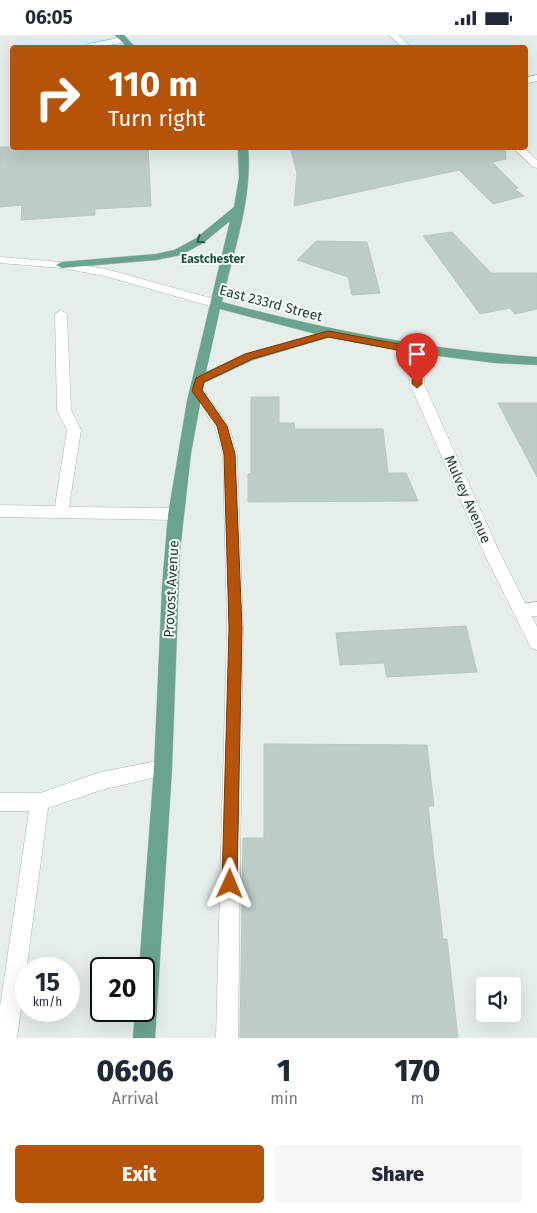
<!DOCTYPE html>
<html lang="en">
<head>
<meta charset="utf-8">
<style>
  :root { --surface:#fff; --page:#f6f6f7; --text:#1f2937; --muted:#747a83; --accent:#b45309 }
  body { margin:0; font-family:"Fira Sans",sans-serif; background:var(--page); color:var(--text); height:100vh; display:flex; flex-direction:column; font-size:19px; white-space:nowrap }
  * { box-sizing:border-box; margin:0 }
  p { font-size:16px; color:var(--muted) }
  .icon { flex:none; width:28px; height:28px; fill:none; stroke:currentColor; stroke-width:2; stroke-linecap:round; stroke-linejoin:round }
  .map { position:relative; height:1003px; overflow:hidden }
  .details { display:flex; flex-direction:column; background:var(--surface); flex:1 }
  .details>* { flex:none }
  .top-card { position:absolute; left:10px; top:10px; width:518px; height:105px; border-radius:5px; box-shadow:0 5px 20px #0002; background:#b45309; color:#fff; overflow:hidden }
  .buttons { position:absolute; left:476px; top:942px; display:grid; gap:10px }
  .buttons a { display:grid; place-items:center; width:45px; height:45px; border-radius:5px; background:var(--surface); box-shadow:0 5px 20px #0002; font-size:25px }
  .speed { position:absolute; left:15px; top:922px; display:flex; gap:10px; font-size:25px; font-weight:700; text-align:center }
  .speed>* { display:grid; place-content:center; width:65px; height:65px; border-radius:50%; background:var(--surface); box-shadow:0 5px 20px #0002; line-height:1 }
  .speed small { font-size:12px; font-weight:400 }
  .speed .limit { border:2px solid #111; border-radius:8px; background:#fff; color:#111 }
  .pin { position:absolute; display:grid; place-items:center; width:42px; height:42px; color:#fff; margin:-51px -21px; border-radius:50% 50% 50% 0; rotate:-45deg; box-shadow:0 0 5px #0007 }
  .pin .icon { rotate:45deg }
  .me { position:absolute; width:55px; margin:-28px; rotate:1deg; stroke-linejoin:round; filter:drop-shadow(0 0 4px #0008) }
  .turn { display:flex; align-items:center; gap:18px; height:105px; padding:0 15px; font-size:22px }
  .turn .icon { width:65px; height:65px; stroke-width:2.5 }
  .turn b { display:block; font-size:35px; line-height:42px }
  .eta { display:flex; justify-content:space-evenly; align-items:center; height:85px; text-align:center }
  .eta b { font-size:30px; font-weight:800; line-height:35px }
  .cta { display:flex; gap:10px; margin-top:auto; padding:10px 15px }
  .cta a { flex:1; height:58px; border-radius:5px; background:var(--accent); color:#fff; font-size:20px; font-weight:800; line-height:58px; text-align:center }
  .cta a+a { background:var(--page); color:var(--text) }
  .status { display:flex; justify-content:space-between; align-items:center; height:35px; padding:0 25px; background:var(--surface); direction:ltr }
  .status svg { height:14px; fill:currentColor }
  .map>svg:first-child { display:block }
  .building { fill:#bdccc4; stroke:#b7c8bf }
  .lines { fill:none; stroke-linecap:round; stroke-linejoin:round }
  .service-casing { stroke:#a7b6af; stroke-width:1 }
  .minor-casing { stroke:#a7b6af; stroke-width:1 }
  .tertiary-casing { stroke:#a7b6af; stroke-width:1 }
  .primary-casing { stroke:#c2cac6; stroke-width:1 }
  .service { fill:#fff; fill-rule:evenodd }
  .minor { fill:#fff; fill-rule:evenodd }
  .tertiary { fill:#fff; fill-rule:evenodd }
  .primary { fill:#6aa38e; fill-rule:evenodd }
  .oneway { stroke:#36594b }
  .route { fill:#b45309; stroke:#753606 }
  .labels { text-anchor:middle; stroke-width:4; stroke-linejoin:round; paint-order:stroke }
  .far-neighbourhood-label { font-size:12px; font-weight:bold; fill:#1f5340; stroke:#f6faf7 }
  .street-label { font-size:14px; fill:#244035; stroke:#f6faf7 }
</style>
</head>
<body>
<div class="status"><b>06:05</b><svg viewBox="0 0 49 12"><path d="M0 12V9h3v3zM5 12V6h3v6zM10 12V3h3v9zM15 12V0h3v12zM26 1h20v11H26zM47 4h2v5h-2z"/></svg></div>
<div class="map">
<svg width="537" height="1003" viewBox="0 0 537 1003">
  <rect width="100%" height="100%" fill="#e5eee9"/>
  <!-- building -->
  <g class="building">
    <polygon points="0,112 148,112 151,171 95,174 95,180 21,185 22,170 0,172"/>
    <polygon points="290,112 505,112 506,124 492,127 518,153 515,154 524,161 493,169 459,135 294,171 297,138"/>
    <polygon points="452,197 491,238 537,238 537,274 515,279 510,273 480,279 423,201"/>
    <polygon points="316,206 367,207 380,258 352,260 348,242 297,225"/>
    <polygon points="251,362 279,362 279,388 294,388 295,394 383,394 388,438 406,438 418,466 248,467 248,439 251,439"/>
    <polygon points="498,368 537,368 537,442"/>
    <polygon points="466,591 477,637 387,642 384,628 340,630 336,598"/>
    <polygon points="264,709 427,710 434,771 428,771 443,904 447,904 458,1003 240,1003 243,803 264,803"/>
  </g>
  <g class="lines">
    <defs>
      <g id="service">
        <polygon points="124,2 128,5 127,7 99,12 84,12 88,9"/>
        <polygon points="61,275 67,279 71,375 81,395 69,472 176,473 181,475 183,479 181,483 176,485 0,482 0,470 55,471 67,395 57,375 55,279"/>
        <polygon points="197,352 202,353 229,391 237,419 243,593 238,1003 216,1003 227,593 223,419 215,392 190,356 192,353"/>
        <polygon points="537,567 537,581 521,582 515,580 513,575 515,570"/>
        <polygon points="163,725 169,727 172,733 169,739 101,755 48,773 17,1003 0,1003 0,972 29,776 0,776 0,758 40,758 101,737"/>
      </g>
      <g id="minor">
        <polygon points="389,0 398,0 411,12 402,12"/>
        <polygon points="512,112 523,112 537,125 537,133 533,132"/>
        <polygon points="417,312 423,316 424,349 498,514 537,592 537,615 531,613 482,514 410,349 411,316"/>
      </g>
      <g id="tertiary">
        <polygon points="537,40 537,46 525,49 525,43"/>
        <polygon points="0,222 62,227 106,234 221,266 223,269 217,273 105,241 62,233 0,228"/>
      </g>
      <g id="primary">
        <polygon points="115,0 124,0 135,12 127,12"/>
        <path d="M238,112h10c5,52 -15,105 -26,155 104,28 207,48 315,55v8l-42,-2 -81,-10 -84,-16 -77,23 -49,23 -13,70 -11,98 -8,217 -17,270h-22l2,-27h9v-42h-5l15,-201 8,-181 6,-72 19,-114 43,-180 -27,22 -22,12 -25,5 -94,8 -6,-3 6,-3 94,-8 18,-4 21,-11 39,-32 5,-29zM220,274l96,25 -71,20 -39,18z"/>
      </g>
    </defs>
    <!-- service casing -->
    <use href="#service" class="service-casing"/>
    <!-- minor casing -->
    <use href="#minor" class="minor-casing"/>
    <!-- tertiary casing -->
    <use href="#tertiary" class="tertiary-casing"/>
    <!-- primary casing -->
    <use href="#primary" class="primary-casing"/>
    <!-- service -->
    <use href="#service" class="service"/>
    <!-- minor -->
    <use href="#minor" class="minor"/>
    <!-- tertiary -->
    <use href="#tertiary" class="tertiary"/>
    <!-- primary -->
    <use href="#primary" class="primary"/>
  </g>
  <!-- one-way arrows -->
  <defs><path id="oneway-chevron" d="M-2-3.5L2.5 0L-2 3.5" fill="none" stroke-width="1.6" stroke-linecap="round" stroke-linejoin="round" transform="scale(1.25)"/></defs>
  <use class="oneway" href="#oneway-chevron" transform="translate(200 205) rotate(146)"/>
  <!-- route -->
  <polygon class="route" points="328,296 421,313 422,349 417,353 412,349 413,318 328,302 252,324 204,347 202,355 227,391 235,419 242,593 237,849 235,855 230,857 225,855 222,849 229,593 224,419 217,391 192,356 196,343 245,319"/>
  <g class="labels">
    <!-- far-neighbourhood labels -->
    <g class="far-neighbourhood-label">
      <text x="213" y="228">Eastchester</text>
    </g>
    <!-- street labels -->
    <g class="street-label">
      <text transform="translate(271 268) rotate(15)" y="5">East 233rd Street</text>
      <text transform="translate(468 464) rotate(66)" y="5">Mulvey Avenue</text>
      <text transform="translate(171 554) rotate(-87)" y="5">Provost Avenue</text>
    </g>
  </g>
</svg>
<div class="buttons">
<a><svg class="icon" aria-label="sound" viewBox="0 0 24 24"><path d="M4 9h4l5-4v14l-5-4H4zM17 9q2 3 0 6"/></svg></a>
</div>
<div class="speed"><div>15<small>km/h</small></div><div class="limit">20</div></div>
<div class="pin" style="left:417px;top:349px;background:#d93025"><svg class="icon" aria-label="arrive" viewBox="0 0 24 24"><path d="M6 21V4h12l-3 4 3 4H6"/></svg></div>
<svg class="me" style="left:230px;top:849px" viewBox="-20 -20 40 40"><path d="M0-17L14 15 0 8-14 15z" fill="#b45309" stroke="#fff" stroke-width="4"/></svg>
<div class="top-card">
<div class="turn"><svg class="icon" aria-label="right" viewBox="0 0 24 24"><path d="M7 20v-9h11M14 6l5 5-5 5"/></svg><div><b>110 m</b>Turn right</div></div>
</div>
</div>
<section class="details">
<div class="eta">
<div><b>06:06</b><p>Arrival</p></div>
<div><b>1</b><p>min</p></div>
<div><b>170</b><p>m</p></div>
</div>
<div class="cta"><a>Exit</a><a>Share</a></div>
</section>
</body>
</html>
